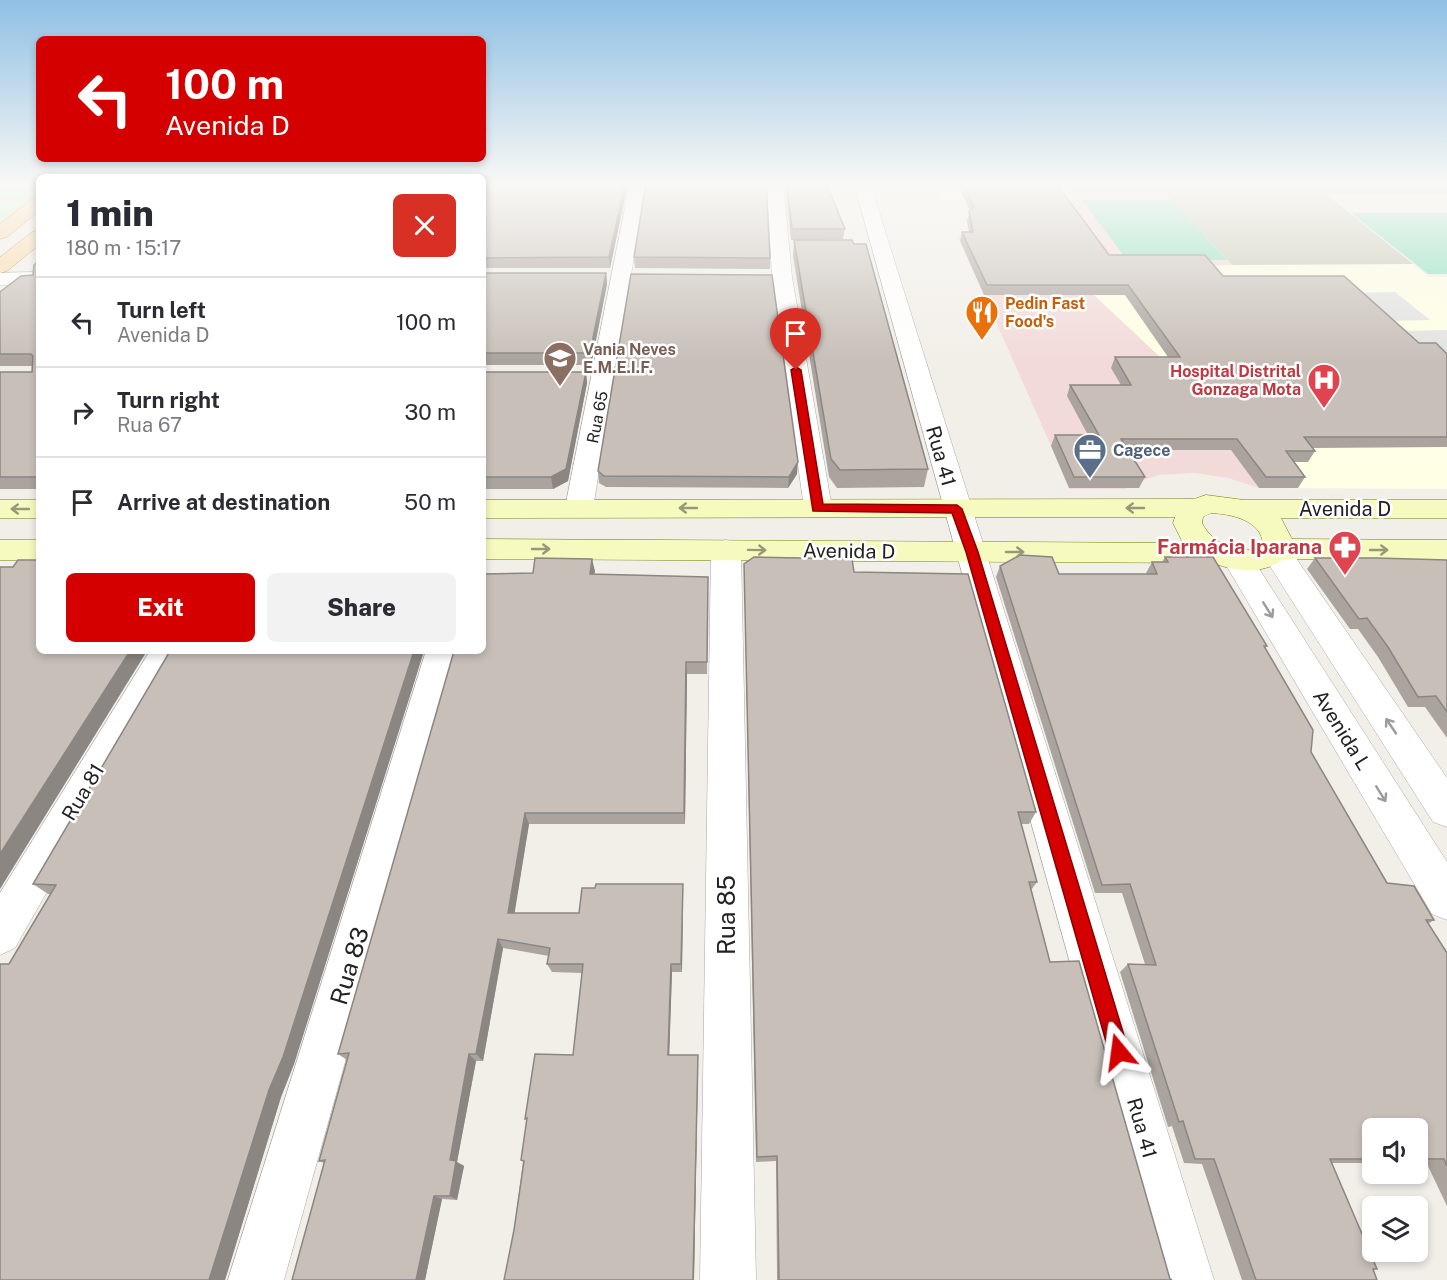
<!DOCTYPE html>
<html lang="en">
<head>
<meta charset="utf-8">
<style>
  :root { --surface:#fff; --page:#f2f2f3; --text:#2b2b33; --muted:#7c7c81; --line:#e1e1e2; --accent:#d40000 }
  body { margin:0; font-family:"Public Sans",sans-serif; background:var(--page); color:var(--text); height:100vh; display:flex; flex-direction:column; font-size:22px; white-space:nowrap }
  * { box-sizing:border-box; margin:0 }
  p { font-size:20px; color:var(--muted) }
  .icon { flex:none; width:33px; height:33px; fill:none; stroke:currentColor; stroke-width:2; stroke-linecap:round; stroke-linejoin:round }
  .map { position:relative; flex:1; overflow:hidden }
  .side { position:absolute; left:36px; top:174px; width:450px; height:480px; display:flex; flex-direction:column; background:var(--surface); border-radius:9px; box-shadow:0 3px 9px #0003 }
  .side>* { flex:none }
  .banner { position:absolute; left:36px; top:36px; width:450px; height:126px; border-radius:9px; box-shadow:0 3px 9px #0003; background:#d40000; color:#fff; overflow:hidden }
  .controls { position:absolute; left:1362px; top:1118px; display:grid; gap:12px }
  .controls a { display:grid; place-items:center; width:66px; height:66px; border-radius:9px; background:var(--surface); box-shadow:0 3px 9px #0003; font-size:30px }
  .pin { position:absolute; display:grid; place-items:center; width:51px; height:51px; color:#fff; margin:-62px -26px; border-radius:50% 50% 50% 0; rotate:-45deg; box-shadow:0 0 6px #0007 }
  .pin .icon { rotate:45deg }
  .me { position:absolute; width:66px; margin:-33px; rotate:344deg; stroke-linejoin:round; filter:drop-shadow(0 0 4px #0008) }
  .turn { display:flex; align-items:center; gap:21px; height:126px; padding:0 30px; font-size:27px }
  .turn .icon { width:78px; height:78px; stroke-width:2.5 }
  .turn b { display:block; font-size:42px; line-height:51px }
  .round { display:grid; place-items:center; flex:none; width:63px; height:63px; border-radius:9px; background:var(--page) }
  .overview { display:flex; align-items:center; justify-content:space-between; height:102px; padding:0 30px }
  h1 { font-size:36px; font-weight:800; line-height:45px }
  .action { display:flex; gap:12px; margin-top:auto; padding:12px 30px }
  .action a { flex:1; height:69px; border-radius:9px; background:var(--accent); color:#fff; font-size:24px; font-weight:800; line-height:69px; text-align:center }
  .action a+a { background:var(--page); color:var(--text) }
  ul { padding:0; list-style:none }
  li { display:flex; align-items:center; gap:18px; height:90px; padding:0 30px; border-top:2px solid var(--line) }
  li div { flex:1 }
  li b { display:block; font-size:22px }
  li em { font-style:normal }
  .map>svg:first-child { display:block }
  .commercial { fill:#f2dad9 }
  .education { fill:#ffffe5 }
  .construction { fill:#c7c7b4 }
  .park { fill:#c8facc }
  .pitch { fill:#88e0be }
  .parking { fill:#e2e2e2 }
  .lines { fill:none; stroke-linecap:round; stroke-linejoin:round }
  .minor-casing { stroke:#a9a9a9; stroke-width:1 }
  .tertiary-casing { stroke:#a9a9a9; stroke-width:1 }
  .secondary-casing { stroke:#707d05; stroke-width:1 }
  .primary-casing { stroke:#a06b00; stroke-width:1 }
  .minor { fill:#fff; fill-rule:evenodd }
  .tertiary { fill:#fff; fill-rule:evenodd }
  .secondary { fill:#f7fabf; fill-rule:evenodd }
  .primary { fill:#fcd6a4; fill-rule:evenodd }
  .wall { fill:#aba49e }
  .shaded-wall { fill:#8b8681 }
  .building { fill:#c7bfb8; stroke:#8b8681; stroke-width:1.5 }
  .oneway { stroke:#979978 }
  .oneway2 { stroke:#9c9c9c }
  .route { fill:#d40000; stroke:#8a0000; stroke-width:1.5 }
  .labels { text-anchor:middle; stroke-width:5; stroke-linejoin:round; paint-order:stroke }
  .far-food-label { font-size:16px; font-weight:bold; fill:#c56008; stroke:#fff; text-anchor:start }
  .far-education-label { font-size:16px; font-weight:bold; fill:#785e54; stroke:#fff; text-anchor:start }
  .far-health-label { font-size:16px; font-weight:bold; fill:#be3a42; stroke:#fff; text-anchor:end }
  .far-street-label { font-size:16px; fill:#222; stroke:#fff }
  .far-service-label { font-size:16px; font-weight:bold; fill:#4e5e75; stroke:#fff; text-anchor:start }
  .street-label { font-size:20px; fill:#222; stroke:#fff }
  .health-label { font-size:20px; font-weight:bold; fill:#be3a42; stroke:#fff; text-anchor:end }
  .near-street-label { font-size:24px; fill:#222; stroke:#fff }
</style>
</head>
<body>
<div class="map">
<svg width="1447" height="1280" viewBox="0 0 1447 1280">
  <rect width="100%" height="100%" fill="#f2efe9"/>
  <!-- commercial -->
  <polygon class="commercial" points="1063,185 1157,185 1232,265 1075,273 1077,279 1174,370 1259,488 1228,478 1194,473 1159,475 1137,482 1126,489 1070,489 958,236 1024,236 1058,200 1073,199"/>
  <!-- education -->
  <g class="education">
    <polygon points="933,183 1062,183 1074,200 941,200"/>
    <polygon points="1413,264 1429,277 1447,277 1447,489 1259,488 1174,370 1077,279 1074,273 1232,265"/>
  </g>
  <!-- construction -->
  <polygon class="construction" points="1062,183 1447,183 1447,194 1326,194 1413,264 1232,265 1157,185 1063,185"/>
  <!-- park -->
  <polygon class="park" points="0,183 39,183 39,196 0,225"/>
  <!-- pitch -->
  <g class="pitch">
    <polygon points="1082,200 1171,200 1227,260 1127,260"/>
    <polygon points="1351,213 1447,213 1447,274 1428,274"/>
  </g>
  <!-- parking -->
  <g class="parking">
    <polygon points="1395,292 1430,320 1381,321 1349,293"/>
    <polygon points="1447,330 1447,370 1403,331"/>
  </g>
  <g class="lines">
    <defs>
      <g id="minor">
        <polygon points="630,183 646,183 593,508 589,514 579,517 569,514 565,508"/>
        <polygon points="767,183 783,183 792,277 832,508 828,514 818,517 808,514 804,508 772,277"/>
        <polygon points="854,183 870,183 1214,1280 1158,1280"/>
        <polygon points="39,272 39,284 0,285 0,273"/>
        <polygon points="726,540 737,543 741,550 756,1280 700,1280 711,550 715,543"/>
        <polygon points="150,651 184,651 15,948 0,955 0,893"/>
        <polygon points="426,651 460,651 284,1280 228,1280"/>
      </g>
      <g id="tertiary">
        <polygon points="1276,542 1287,545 1447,778 1447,827 1433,822 1261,552 1265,545"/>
        <polygon points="1238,550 1249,553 1447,862 1447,920 1432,914 1223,560 1227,553"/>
      </g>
      <g id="secondary">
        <path d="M1206,495l38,5h203v18h-166l11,21 155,1v20l-163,-1c-23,16 -46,13 -71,4l-730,-4v-20l700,4 -10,-20 2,-6 -692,1v-18l711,-1zM1211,513c20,1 51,7 52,32 -20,13 -51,-1 -61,-22l1,-6z"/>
        <rect x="0" y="500" width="39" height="18"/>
        <rect x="0" y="540" width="39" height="20"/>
      </g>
      <g id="primary">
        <polygon points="39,197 39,211 7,237 0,239 0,224 33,198"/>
        <polygon points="39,230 39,245 7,271 0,273 0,257 32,232"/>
      </g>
    </defs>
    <!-- minor casing -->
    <use href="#minor" class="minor-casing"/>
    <!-- tertiary casing -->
    <use href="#tertiary" class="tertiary-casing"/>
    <!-- secondary casing -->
    <use href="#secondary" class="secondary-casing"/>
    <!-- primary casing -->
    <use href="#primary" class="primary-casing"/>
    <!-- minor -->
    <use href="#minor" class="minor"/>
    <!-- tertiary -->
    <use href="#tertiary" class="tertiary"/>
    <!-- secondary -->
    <use href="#secondary" class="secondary"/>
    <!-- primary -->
    <use href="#primary" class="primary"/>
  </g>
  <!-- wall -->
  <g class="wall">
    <polygon points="483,183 628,183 610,268 483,268"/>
    <polygon points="785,183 826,183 845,229 843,239 791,240"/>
    <polygon points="957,183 1056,183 1109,255 1223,276 1447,354 1447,447 1313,448 1315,451 1308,462 1294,462 1305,477 1298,488 1259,488 1231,450 1128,450 1145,477 1139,488 1069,488 1051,446 1055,435 1088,435 1067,396 1070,385 1121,385 1111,368 1115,357 1168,357 1125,295 984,295 960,241 962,232 969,232 967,221 970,211"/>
    <polygon points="794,240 928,469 924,487 837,488 829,477 793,256"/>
    <polygon points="634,257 770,258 770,269 635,268"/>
    <polygon points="39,261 39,489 0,489 0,372 32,372 33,366 0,366 0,292 33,275"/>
    <polygon points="483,273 606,273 607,284 591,365 483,365"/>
    <polygon points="483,372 586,372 587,383 568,481 553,489 483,489"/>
    <polygon points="598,471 797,474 788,488 606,487 599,483"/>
    <polygon points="1165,557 1267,646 1265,648 1311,752 1387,883 1434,920 1428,924 1447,953 1447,1206 1427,1164 1418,1164 1418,1128 1372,1128 1372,1163 1331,1163 1377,1280 1242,1280 1202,1164 1184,1163 1172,1126 1168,1127 1120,972 1128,964 1145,964 1122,893 1095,893 996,577 1000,566 1059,574 1147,574 1146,573 1152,562 1162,562"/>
    <polygon points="1315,558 1447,560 1447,738 1425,707 1408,707 1378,657 1358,629 1350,629 1307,569"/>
    <polygon points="592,559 594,574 708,589 707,674 687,674 685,824 529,824 514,913 579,913 683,894 682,972 672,972 669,1055 698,1062 694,1280 504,1280 514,1230 523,1162 521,1160 573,1055 582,973 552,972 547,964 549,956 503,948 483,1061 476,1061 457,1162 464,1166 457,1200 442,1199 425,1280 292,1280 324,1163 319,1161 347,1060 338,1054 533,573"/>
    <polygon points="744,564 854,572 1036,812 1029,824 1021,824 1037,882 1031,890 1050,962 1170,1279 1172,1280 777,1280 776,1161 756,1162"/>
    <polygon points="170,651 424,651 294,1064 281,1097 225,1280 0,1280 9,964 50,894 48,894 33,884"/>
  </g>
  <!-- shaded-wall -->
  <g class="shaded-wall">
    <polygon points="625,183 628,183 610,268 609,257"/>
    <polygon points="606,273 607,284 591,365 590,353"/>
    <polygon points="586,372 587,383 568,481 553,489 551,477"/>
    <polygon points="798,462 797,474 788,488 789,477"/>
    <polygon points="592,559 595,571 592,586 590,574"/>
    <polygon points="130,651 147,651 0,889 0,854"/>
    <polygon points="414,651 424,651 294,1064 281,1097 225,1280 209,1280 269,1090"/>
    <polygon points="686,662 687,674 685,824 684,813"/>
    <polygon points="525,813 529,824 513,923 508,913"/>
    <polygon points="683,884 683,894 682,972 681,964"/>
    <polygon points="498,939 503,948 483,1061 476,1054"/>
    <polygon points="671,964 672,972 669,1062 668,1055"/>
    <polygon points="469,1054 476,1061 457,1162 464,1166 457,1200 450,1196 450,1160"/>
    <polygon points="698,1055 698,1062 694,1280 693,1280"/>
    <polygon points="434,1196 442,1199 425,1280 416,1280"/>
  </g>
  <!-- building -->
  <g class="building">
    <polygon points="483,183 625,183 609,257 483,258"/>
    <polygon points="646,183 766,183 770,258 634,257"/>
    <polygon points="787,183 826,183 845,229 792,229"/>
    <polygon points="963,183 1056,183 1109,255 1205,255 1223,276 1344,276 1419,343 1436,343 1447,354 1447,437 1304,437 1315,451 1286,451 1305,477 1266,477 1237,439 1121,439 1145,477 1074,477 1055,435 1099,435 1070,385 1131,385 1115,357 1180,357 1128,285 987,285 962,232 973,232 969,211 974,207"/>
    <polygon points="794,240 852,240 854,244 866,244 928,469 840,470 831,459"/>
    <polygon points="39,261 39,477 0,477 0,372 32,372 33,356 31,354 0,354 0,292 21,276 33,275 34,265"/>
    <polygon points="483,273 606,273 590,353 483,353"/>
    <polygon points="631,274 772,275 798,462 789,477 604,476 598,471"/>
    <polygon points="483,372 586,372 566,469 551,477 483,477"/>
    <polygon points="1020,555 1052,557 1059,574 1157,574 1152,562 1168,562 1165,557 1213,557 1267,646 1264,646 1313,730 1311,752 1387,883 1414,886 1434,920 1426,920 1447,953 1447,1166 1444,1159 1418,1159 1418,1128 1372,1128 1372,1159 1330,1159 1377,1269 1373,1269 1377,1280 1256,1280 1214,1159 1195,1159 1183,1121 1179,1122 1128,964 1156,965 1130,884 1102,885 1000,566"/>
    <polygon points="754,557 852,559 854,572 968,574 1036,812 1018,812 1037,882 1029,882 1050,962 1079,961 1170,1279 1172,1280 779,1280 777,1156 757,1157 744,564"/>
    <polygon points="535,558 592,559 590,574 708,577 707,662 686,662 684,813 525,813 508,913 579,913 582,888 595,888 596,884 683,884 681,964 671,964 668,1055 698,1055 693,1280 504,1280 514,1230 524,1161 521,1160 527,1118 525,1119 535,1054 573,1055 583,964 547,964 550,948 498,939 476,1054 469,1054 450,1160 456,1161 450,1196 434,1196 416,1280 292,1280 325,1160 319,1161 349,1053 338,1054 454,651 483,651 483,574 533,573"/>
    <polygon points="1315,558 1377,558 1447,560 1447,712 1436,696 1418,697 1388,647 1367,618 1359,619"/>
    <polygon points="18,560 39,560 39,651 130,651 0,854 0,567 13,567"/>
    <polygon points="170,651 414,651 283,1057 269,1090 209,1280 0,1280 0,964 9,964 56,885 33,884"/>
  </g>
  <!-- one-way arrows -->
  <defs><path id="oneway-shaft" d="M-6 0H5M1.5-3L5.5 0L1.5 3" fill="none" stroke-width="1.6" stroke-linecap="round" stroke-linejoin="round" transform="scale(1.5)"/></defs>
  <g class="oneway">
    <use href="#oneway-shaft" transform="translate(688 508) rotate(180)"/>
    <use href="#oneway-shaft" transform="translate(1135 508) rotate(180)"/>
    <use href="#oneway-shaft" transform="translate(20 509) rotate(180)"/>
    <use href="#oneway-shaft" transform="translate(541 549)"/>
    <use href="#oneway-shaft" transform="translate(757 550) rotate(1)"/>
    <use href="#oneway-shaft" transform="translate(1379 550)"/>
    <use href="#oneway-shaft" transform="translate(1015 552)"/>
  </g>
  <g class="oneway2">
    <use href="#oneway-shaft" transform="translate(1268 610) rotate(58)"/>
    <use href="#oneway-shaft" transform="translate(1391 726) rotate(-124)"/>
    <use href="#oneway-shaft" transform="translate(1381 794) rotate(58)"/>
  </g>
  <!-- sky -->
  <linearGradient id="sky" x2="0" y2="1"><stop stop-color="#8fc0e4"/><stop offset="0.51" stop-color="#f9f8f5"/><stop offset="1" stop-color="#f9f8f5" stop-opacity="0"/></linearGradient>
  <rect width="1447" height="362" fill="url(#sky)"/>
  <!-- route -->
  <polygon class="route" points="796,367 801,370 823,504 957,505 962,509 978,552 1129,1052 1126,1059 1119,1062 1112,1059 1109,1052 966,552 952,513 813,511 791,370"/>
  <!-- icons -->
  <defs>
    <symbol id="restaurant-pin" viewBox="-11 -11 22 30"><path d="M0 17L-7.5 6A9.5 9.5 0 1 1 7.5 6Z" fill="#e8710a" stroke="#fff"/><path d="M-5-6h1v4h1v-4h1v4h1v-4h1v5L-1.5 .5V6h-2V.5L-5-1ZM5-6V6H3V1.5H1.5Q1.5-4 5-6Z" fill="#fff"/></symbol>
    <symbol id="school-pin" viewBox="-11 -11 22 30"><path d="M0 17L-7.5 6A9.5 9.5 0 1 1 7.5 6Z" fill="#8d6e63" stroke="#fff"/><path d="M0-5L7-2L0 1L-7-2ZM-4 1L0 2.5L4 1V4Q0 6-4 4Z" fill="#fff"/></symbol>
    <symbol id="hospital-pin" viewBox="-11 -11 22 30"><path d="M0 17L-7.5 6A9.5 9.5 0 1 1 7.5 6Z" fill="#e0444e" stroke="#fff"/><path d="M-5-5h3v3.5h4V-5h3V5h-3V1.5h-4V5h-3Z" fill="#fff"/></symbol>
    <symbol id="office-pin" viewBox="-11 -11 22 30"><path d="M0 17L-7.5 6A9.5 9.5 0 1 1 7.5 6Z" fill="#5c6f8a" stroke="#fff"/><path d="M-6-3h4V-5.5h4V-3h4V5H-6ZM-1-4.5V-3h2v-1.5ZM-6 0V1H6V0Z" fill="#fff"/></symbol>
    <symbol id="pharmacy-pin" viewBox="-11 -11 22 30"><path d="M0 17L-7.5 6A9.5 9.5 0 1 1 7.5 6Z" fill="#e0444e" stroke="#fff"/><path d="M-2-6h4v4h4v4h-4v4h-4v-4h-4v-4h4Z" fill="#fff"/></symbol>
  </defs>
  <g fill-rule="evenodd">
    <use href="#restaurant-pin" x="963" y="293" width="38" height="52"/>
    <use href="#school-pin" x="541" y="339" width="38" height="52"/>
    <use href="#hospital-pin" x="1305" y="361" width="38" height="52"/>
    <use href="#office-pin" x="1071" y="431" width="38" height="52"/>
    <use href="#pharmacy-pin" x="1326" y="528" width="38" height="52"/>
  </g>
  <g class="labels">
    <!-- far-food labels -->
    <g class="far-food-label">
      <text x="1005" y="309">Pedin Fast<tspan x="1005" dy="18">Food's</tspan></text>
    </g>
    <!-- far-education labels -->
    <g class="far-education-label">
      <text x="583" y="355">Vania Neves<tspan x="583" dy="18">E.M.E.I.F.</tspan></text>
    </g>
    <!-- far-health labels -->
    <g class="far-health-label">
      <text x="1301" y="377">Hospital Distrital<tspan x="1301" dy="18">Gonzaga Mota</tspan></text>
    </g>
    <!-- far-street labels -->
    <g class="far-street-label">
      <text transform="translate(597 417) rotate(-79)" y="6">Rua 65</text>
    </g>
    <!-- far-service labels -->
    <g class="far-service-label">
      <text x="1113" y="456">Cagece</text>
    </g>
    <!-- street labels -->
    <g class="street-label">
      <text transform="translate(941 456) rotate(74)" y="7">Rua 41</text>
      <text x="1345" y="516">Avenida D</text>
      <text transform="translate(849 551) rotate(1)" y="7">Avenida D</text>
      <text transform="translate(1342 730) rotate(58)" y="7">Avenida L</text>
      <text transform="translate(83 792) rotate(-59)" y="7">Rua 81</text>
      <text transform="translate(1142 1128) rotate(74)" y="7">Rua 41</text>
    </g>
    <!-- health labels -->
    <g class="health-label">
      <text x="1322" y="554">Farmácia Iparana</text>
    </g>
    <!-- near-street labels -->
    <g class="near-street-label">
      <text transform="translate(727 915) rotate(-90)" y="8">Rua 85</text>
      <text transform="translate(350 966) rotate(-73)" y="8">Rua 83</text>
    </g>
  </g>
</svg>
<div class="controls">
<a><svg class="icon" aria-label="sound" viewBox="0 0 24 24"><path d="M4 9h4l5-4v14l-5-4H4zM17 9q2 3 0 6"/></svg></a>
<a><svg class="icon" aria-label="layers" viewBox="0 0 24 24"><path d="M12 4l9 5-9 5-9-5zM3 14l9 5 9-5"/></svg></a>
</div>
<div class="pin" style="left:796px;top:370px;background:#d93025"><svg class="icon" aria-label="arrive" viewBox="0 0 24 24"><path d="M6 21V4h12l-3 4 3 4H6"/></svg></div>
<svg class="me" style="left:1119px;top:1052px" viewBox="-20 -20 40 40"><path d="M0-17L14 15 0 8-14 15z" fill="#d40000" stroke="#fff" stroke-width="4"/></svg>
<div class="banner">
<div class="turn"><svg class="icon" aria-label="left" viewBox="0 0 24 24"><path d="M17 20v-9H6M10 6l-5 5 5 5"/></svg><div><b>100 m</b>Avenida D</div></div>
</div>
<section class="side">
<div class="overview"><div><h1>1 min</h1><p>180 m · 15:17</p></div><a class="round" style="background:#d93025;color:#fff"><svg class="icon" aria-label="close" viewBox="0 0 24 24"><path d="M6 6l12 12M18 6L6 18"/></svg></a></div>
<ul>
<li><svg class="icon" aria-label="left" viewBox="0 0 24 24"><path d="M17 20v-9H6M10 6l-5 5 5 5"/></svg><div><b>Turn left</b><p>Avenida D</p></div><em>100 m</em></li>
<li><svg class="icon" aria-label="right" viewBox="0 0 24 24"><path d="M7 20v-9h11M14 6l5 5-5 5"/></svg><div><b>Turn right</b><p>Rua 67</p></div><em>30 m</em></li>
<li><svg class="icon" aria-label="arrive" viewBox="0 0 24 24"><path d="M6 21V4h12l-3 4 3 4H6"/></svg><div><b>Arrive at destination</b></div><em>50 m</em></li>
</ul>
<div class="action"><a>Exit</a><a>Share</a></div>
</section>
</div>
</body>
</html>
